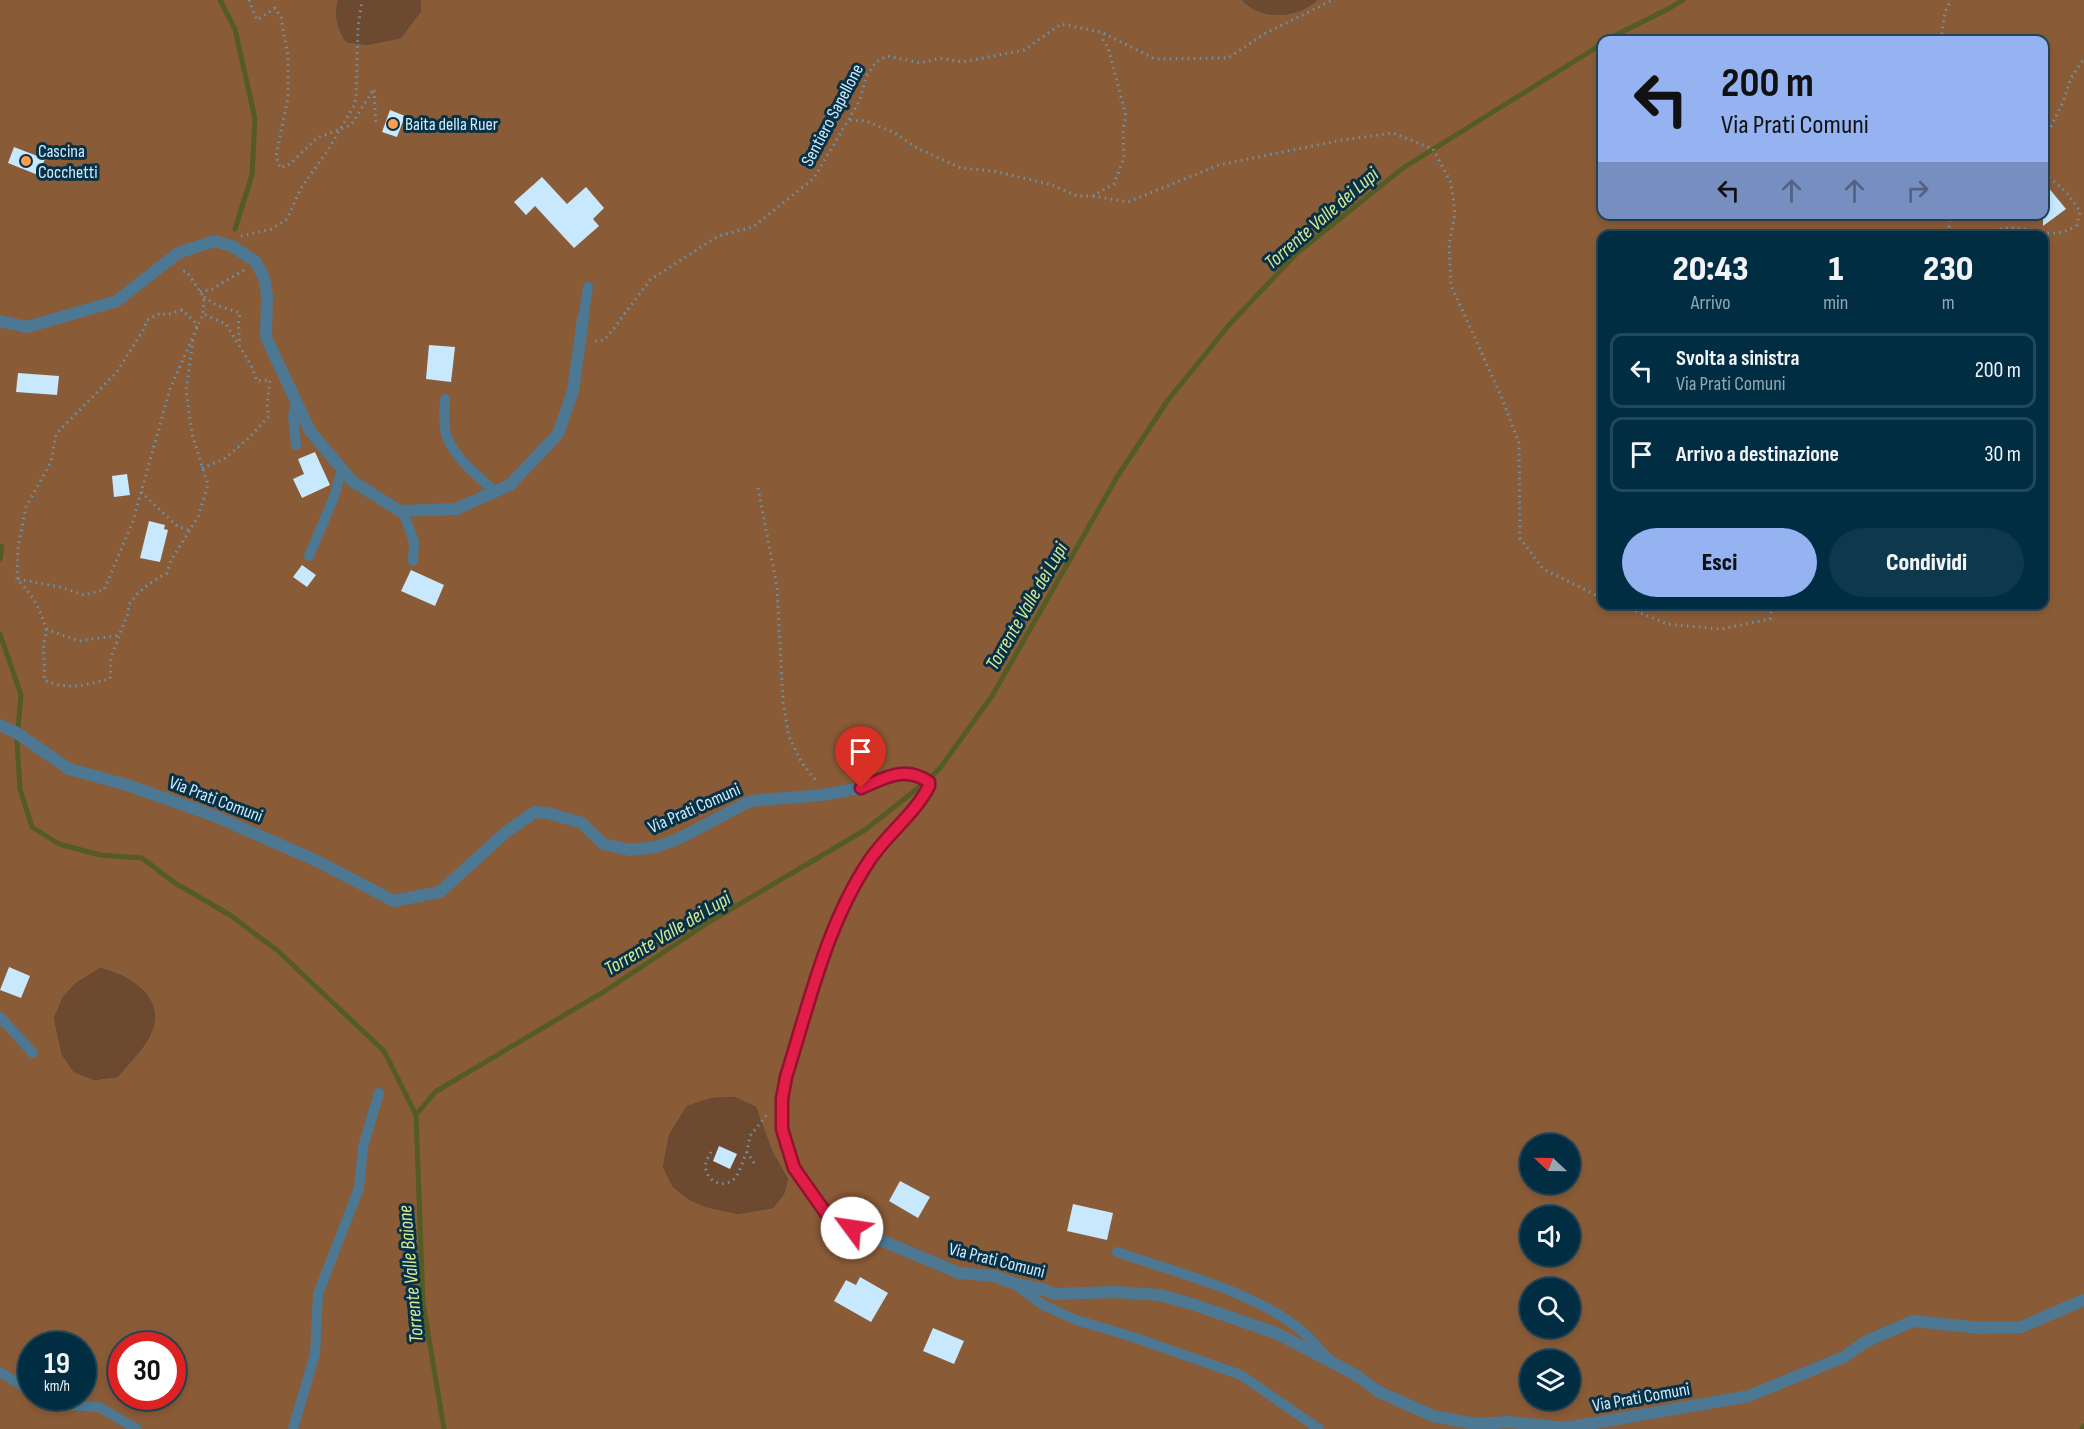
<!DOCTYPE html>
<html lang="it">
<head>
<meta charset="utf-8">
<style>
  :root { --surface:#002d42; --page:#0e394d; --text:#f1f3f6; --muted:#95a8b2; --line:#22495b; --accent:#95b2f1 }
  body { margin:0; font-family:"Sofia Sans Condensed",sans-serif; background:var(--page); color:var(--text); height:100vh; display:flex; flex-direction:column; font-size:22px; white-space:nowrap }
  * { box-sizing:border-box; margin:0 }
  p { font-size:20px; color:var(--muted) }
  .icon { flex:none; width:33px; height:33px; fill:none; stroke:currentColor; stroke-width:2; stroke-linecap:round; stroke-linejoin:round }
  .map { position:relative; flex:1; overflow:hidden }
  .panel { position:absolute; left:1598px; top:231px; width:450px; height:378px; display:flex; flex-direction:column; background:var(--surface); border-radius:12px; box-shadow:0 3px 9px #0003,0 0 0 2px var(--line) }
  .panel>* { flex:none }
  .hud { position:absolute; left:1598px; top:36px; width:450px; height:183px; border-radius:12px; box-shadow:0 3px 9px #0003,0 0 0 2px var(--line); background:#95b2f1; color:#111; overflow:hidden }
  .needle { width:39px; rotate:292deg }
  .buttons { position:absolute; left:1520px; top:1134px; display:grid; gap:12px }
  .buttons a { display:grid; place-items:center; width:60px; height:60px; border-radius:50%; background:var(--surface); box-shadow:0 3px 9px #0003,0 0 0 2px var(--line); font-size:30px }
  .speed { position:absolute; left:18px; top:1332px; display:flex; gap:12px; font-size:30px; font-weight:700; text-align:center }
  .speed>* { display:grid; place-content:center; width:78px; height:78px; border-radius:50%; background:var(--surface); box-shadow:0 3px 9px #0003,0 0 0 2px var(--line); line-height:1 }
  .speed small { font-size:15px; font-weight:400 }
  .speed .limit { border:9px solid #d22; background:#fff; color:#111 }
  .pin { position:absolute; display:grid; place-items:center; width:51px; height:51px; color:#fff; margin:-62px -26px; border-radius:50% 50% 50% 0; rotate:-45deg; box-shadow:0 0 6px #0007 }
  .pin .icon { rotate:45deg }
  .me { position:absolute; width:66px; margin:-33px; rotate:301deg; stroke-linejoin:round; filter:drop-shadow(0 0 4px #0008) }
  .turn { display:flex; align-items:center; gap:21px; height:126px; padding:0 24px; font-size:27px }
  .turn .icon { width:78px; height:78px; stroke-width:2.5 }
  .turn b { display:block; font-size:42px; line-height:51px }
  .lanes { display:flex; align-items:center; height:57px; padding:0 24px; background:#0003; justify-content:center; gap:30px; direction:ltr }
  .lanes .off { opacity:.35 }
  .eta { display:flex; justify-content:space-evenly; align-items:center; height:102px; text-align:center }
  .eta b { font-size:36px; font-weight:800; line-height:42px }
  .cta { display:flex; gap:12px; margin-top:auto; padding:12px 24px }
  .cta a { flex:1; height:69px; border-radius:36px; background:var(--accent); color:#111; font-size:24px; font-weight:800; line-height:69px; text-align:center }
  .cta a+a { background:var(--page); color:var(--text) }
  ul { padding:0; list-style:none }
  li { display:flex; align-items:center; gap:18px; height:75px; margin:0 12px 9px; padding:0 12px; border:3px solid var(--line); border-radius:12px }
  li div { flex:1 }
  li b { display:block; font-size:22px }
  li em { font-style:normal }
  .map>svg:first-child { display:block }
  .green { fill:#6d492f }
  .forest { fill:#8a5b37; fill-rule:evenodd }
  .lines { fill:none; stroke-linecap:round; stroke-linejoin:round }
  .stream { stroke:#545c23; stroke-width:5 }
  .building { fill:#c8e8fd }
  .path { stroke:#6b95ac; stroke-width:3; stroke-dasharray:1.5 4.5; stroke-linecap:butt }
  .lane { stroke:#4d7893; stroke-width:10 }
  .street { stroke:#4d7893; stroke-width:12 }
  .route-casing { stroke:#92132f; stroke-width:15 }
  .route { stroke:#e11d48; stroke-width:10 }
  .poi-dot { fill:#fc9d52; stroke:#073146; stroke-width:2 }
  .labels { text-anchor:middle; stroke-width:6; stroke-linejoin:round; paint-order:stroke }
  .street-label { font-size:18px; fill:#d1ebfd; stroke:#073146 }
  .poi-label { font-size:18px; fill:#d1ebfd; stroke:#073146; text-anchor:start }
  .water-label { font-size:20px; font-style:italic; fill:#daea94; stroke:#073146 }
</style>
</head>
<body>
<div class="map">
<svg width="2084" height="1429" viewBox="0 0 2084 1429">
  <rect width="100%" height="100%" fill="#003c58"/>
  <!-- green -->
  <g class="green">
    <path d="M338,0h83v11l-20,27 -34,7 -22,-3c-8,-13 -11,-26 -7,-42z"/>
    <path d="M1242,0h75c-20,19 -56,21 -75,0z"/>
    <path d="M100,968c29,7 65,28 52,63 -5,15 -24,33 -34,46l-24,3 -20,-8 -12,-17 -8,-37 9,-21 13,-14z"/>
    <polygon points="736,1097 756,1107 772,1151 788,1179 784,1194 773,1208 738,1214 706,1207 690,1200 673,1187 663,1167 669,1135 687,1106 712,1098"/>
  </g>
  <!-- forest -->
  <path class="forest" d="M0,0h338c-4,16 -1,29 8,42l21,3 34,-7 20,-27v-11h821c19,21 55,19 75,0h767v1429h-2084zM1602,40h441v174h-441zM1602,236h441v368h-441zM100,968c29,7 65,28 52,63 -5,15 -24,33 -34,46l-24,3 -20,-8 -12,-17 -8,-37 9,-21 13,-14zM735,1097l21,10 16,44 16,28 -4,15 -11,14 -35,6 -32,-7 -16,-7 -17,-13 -10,-20 6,-32 18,-29 25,-8zM1530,1144h39v40h-39zM1530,1216h39v40h-39zM1530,1288h39v40h-39zM32,1346h50v50h-50zM122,1346h50v50h-50zM1530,1360h39v40h-39z"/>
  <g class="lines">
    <!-- stream -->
    <g class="stream">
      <polyline points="220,0 235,29 255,119 252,175 235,229"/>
      <path d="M1607,40c25,-15 52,-24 76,-40"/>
      <polyline points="0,559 2,546"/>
      <polyline points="0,634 21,695 17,741 20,789 32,827 59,844 100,855 142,858 175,883 230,915 278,951 384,1051 416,1115 423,1303 444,1429"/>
      <polyline points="416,1115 435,1092 605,991 709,922 865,830 927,781 940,768 992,696 1117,477 1168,400 1229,325 1297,253 1403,168 1602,44"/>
      <polyline points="2082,1429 2084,1426"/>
    </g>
  </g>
  <!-- building -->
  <g class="building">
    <polygon points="390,110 405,116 397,137 382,132"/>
    <polygon points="14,147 45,159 38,175 8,163"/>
    <polygon points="542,177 567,204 586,187 604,208 593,219 599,226 574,248 535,206 526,215 514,202"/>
    <polygon points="2043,181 2066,209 2043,226"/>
    <polygon points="429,345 455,347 451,382 426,379"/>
    <polygon points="18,373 59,376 57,395 16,392"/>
    <polygon points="315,452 330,485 302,498 293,479 304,474 298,459"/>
    <polygon points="127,474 130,495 114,497 112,476"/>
    <polygon points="149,521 165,525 164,529 168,530 160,562 140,558"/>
    <polygon points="302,565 316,575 307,587 293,577"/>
    <polygon points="411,570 444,585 435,606 401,591"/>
    <polygon points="9,967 30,976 21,998 0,990"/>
    <polygon points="719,1146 737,1154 730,1169 713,1161"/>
    <polygon points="900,1181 930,1197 918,1218 889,1201"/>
    <polygon points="1073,1204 1113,1213 1107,1240 1067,1231"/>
    <polygon points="860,1277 888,1293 871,1322 834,1301 846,1280 856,1285"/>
    <polygon points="933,1328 964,1341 954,1364 923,1351"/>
  </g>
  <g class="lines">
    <!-- path -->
    <g class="path">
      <polyline points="249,0 257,20 275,8 281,18 288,56 288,98 276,156 280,168 290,164 317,138 351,125 374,89 376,126"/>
      <polyline points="1941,40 1945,12 1951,0"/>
      <polyline points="850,120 866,121 895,133 915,147 961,168 994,171 1052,185 1077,196 1093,196 1114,184 1124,158 1123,130 1126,116 1108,47 1103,40 1104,34"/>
      <polyline points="2043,143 2063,102 2071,78 2084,58"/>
      <polyline points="2043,156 2043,144"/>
      <polyline points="1093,196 1128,202 1219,165 1342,140 1393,133 1433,149 1451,183 1455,214 1449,244 1451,285 1501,396 1519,443 1520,538 1543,569 1602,598"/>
      <polyline points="1951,214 1948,232 1954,236"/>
      <polyline points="241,236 272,229 287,219 301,188 326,153 354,106 356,98 358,27 362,0"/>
      <path d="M1977,236c11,-3 25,-9 37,-8 25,1 40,13 63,-3l3,-14 -14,-19 -23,-20"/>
      <polyline points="200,292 212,289 244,270"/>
      <polyline points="204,297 216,305 240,313 238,325 240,343"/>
      <path d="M193,340l-7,50 6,44 16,51 -10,32 -27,43 -4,13 -14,8 -15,12 -9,11 -1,9 -17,44 -1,22c-27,6 -39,12 -66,1 2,-17 -4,-33 3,-48 -6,-22 -14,-37 -30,-53l1,-32 8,-40 25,-45 5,-28 60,-61 28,-44 3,-9 14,-7 5,2 16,-5 14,13 1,8"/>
      <polyline points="595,341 604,340 611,332 650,280 718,236 753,227 814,178 860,100 866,77 876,62 887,56 921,63 940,58 963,62 1024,50 1061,24 1101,32 1155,59 1228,58 1264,34 1333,0"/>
      <polyline points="202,468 224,459 249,438 269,416 267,404 270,380 257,381 251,365 226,324 203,314"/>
      <polyline points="758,488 777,587 783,702 789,737 802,763 817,782"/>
      <polyline points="141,492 177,526 188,530"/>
      <polyline points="18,579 60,587 84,595 104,590 133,521 170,389 203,314 204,297 187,272 179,270"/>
      <polyline points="1619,604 1667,624 1721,629 1770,619 1772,604"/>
      <polyline points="46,629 79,641 120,635"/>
      <path d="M711,1152c-3,5 -7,11 -5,18 3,13 19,19 29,8 5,-6 8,-18 12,-26"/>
      <polyline points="754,1163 747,1152 750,1136 768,1113"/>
    </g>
    <!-- lane -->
    <g class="lane">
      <polyline points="583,319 588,287"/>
      <path d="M445,399c-1,12 -2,27 2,38 7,19 33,42 48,54"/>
      <polyline points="296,445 293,416 296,403"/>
      <polyline points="403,511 414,542 413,561"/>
      <polyline points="309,556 334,497 342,469"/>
      <polyline points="0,1017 33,1053"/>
      <path d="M1117,1252c55,19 134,39 180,75 12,9 22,22 33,33"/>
      <polyline points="1016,1285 1043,1305 1076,1320 1133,1337 1241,1375 1319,1429"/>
      <polyline points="0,1372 32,1392"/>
      <polyline points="39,1396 51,1404 99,1407 137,1429"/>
      <polyline points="293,1429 315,1354 318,1294 359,1188 363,1147 379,1093"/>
    </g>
    <!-- street -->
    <g class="street">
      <polyline points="0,321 27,327 117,301 178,253 214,241 232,246 256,262 264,278 267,295 266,337 310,431 352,481 400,511 456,509 510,485 558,434 573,391 583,319"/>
      <path d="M0,725l17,8 52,36 58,16 85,30 103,45 79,41 46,-9 66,-60 29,-20 13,1 34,10 21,21 27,6 26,-3 24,-9 70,-37 72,-6 39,-7 37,-15 16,2 15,7 -2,9 -58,69 -22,42 -23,49 -38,127c-6,30 -6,59 7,89 6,13 19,26 27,39l5,6 27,16 107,45 35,3 22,8 29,6 9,4 59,-2 47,3 32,9 84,29 80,42 23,17 54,24 42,8 35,-2 56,6 183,-32 95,-39 21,-15 48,-21 68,7 40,-1 63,-27"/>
    </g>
  </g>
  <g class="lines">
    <defs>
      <path id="route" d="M852,1228l-27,-16 -31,-44 -12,-39v-30l4,-22c23,-73 40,-151 83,-216 18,-27 46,-47 60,-75v-4c-25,-17 -44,-4 -68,6"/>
    </defs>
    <!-- route casing -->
    <use href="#route" class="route-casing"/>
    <!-- route -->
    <use href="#route" class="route"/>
  </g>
  <!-- markers -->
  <g class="poi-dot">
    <circle cx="393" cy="124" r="6"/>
    <circle cx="26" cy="161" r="6"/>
  </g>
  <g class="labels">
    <!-- street labels -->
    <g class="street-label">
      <text transform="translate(832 115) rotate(-62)" y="6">Sentiero Sapellone</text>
      <text transform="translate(216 799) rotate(21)" y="6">Via Prati Comuni</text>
      <text transform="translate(694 808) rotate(-24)" y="6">Via Prati Comuni</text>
      <text transform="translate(997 1260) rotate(14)" y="6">Via Prati Comuni</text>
      <text transform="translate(1641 1397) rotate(-10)" y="6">Via Prati Comuni</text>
    </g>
    <!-- poi labels -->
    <g class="poi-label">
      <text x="405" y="130">Baita della Ruer</text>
      <text x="38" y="157">Cascina<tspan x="38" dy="21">Cocchetti</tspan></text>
    </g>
    <!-- water labels -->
    <g class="water-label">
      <text transform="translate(1321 218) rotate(-41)" y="7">Torrente Valle dei Lupi</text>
      <text transform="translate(1026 606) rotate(-60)" y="7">Torrente Valle dei Lupi</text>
      <text transform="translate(667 933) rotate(-31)" y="7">Torrente Valle dei Lupi</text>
      <text transform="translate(410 1274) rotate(-95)" y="7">Torrente Valle Baione</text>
    </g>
  </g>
</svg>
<div class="buttons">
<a><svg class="needle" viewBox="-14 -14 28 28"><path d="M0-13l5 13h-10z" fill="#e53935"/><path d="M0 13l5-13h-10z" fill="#95a8b2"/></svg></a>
<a><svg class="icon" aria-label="sound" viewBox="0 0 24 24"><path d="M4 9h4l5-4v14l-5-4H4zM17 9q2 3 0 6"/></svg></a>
<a><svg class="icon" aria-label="search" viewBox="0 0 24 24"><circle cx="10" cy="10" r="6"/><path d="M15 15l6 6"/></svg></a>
<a><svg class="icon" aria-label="layers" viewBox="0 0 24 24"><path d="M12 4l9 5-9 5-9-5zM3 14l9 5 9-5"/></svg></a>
</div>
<div class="speed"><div>19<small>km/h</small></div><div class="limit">30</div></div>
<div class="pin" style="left:861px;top:788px;background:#d93025"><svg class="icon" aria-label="arrive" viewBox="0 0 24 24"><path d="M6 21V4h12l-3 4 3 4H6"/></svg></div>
<svg class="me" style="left:852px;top:1228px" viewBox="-20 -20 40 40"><circle r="19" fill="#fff"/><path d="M0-13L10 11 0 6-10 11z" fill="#e11d48"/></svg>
<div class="hud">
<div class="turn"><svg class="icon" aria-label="left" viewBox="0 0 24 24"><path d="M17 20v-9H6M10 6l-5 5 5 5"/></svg><div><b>200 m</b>Via Prati Comuni</div></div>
<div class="lanes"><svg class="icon" aria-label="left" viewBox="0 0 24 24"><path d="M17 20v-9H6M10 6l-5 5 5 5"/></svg><svg class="icon off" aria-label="ahead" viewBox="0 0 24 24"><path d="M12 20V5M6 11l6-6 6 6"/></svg><svg class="icon off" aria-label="ahead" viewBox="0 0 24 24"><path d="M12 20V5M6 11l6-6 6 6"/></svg><svg class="icon off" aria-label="right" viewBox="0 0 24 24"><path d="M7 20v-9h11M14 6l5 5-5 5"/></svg></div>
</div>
<section class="panel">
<div class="eta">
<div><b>20:43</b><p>Arrivo</p></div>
<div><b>1</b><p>min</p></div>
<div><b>230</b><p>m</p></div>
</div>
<ul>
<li><svg class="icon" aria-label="left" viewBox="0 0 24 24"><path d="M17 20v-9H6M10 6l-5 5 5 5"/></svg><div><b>Svolta a sinistra</b><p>Via Prati Comuni</p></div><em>200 m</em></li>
<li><svg class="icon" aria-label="arrive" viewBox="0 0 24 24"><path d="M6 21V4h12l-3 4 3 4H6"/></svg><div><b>Arrivo a destinazione</b></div><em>30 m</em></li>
</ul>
<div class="cta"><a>Esci</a><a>Condividi</a></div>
</section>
</div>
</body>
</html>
